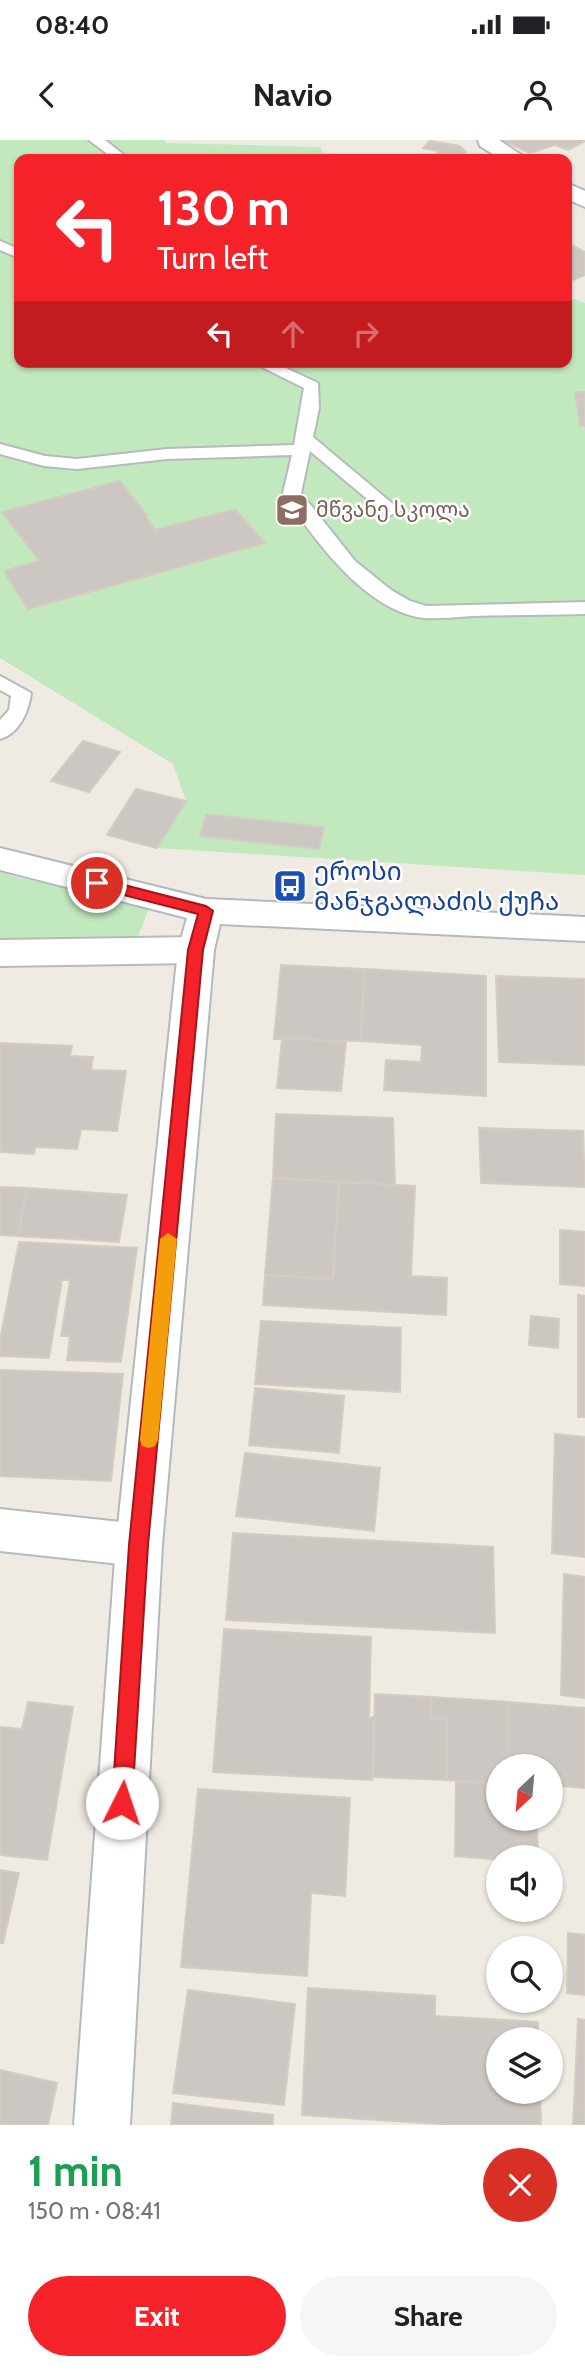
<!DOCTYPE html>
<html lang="en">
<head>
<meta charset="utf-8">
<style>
  :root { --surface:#fff; --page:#f6f6f6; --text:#202124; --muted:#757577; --accent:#f42329 }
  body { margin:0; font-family:Cabin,"Noto Sans Georgian",sans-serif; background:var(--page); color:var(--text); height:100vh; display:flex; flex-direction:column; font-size:26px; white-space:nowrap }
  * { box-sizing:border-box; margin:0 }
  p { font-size:23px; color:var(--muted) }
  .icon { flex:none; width:38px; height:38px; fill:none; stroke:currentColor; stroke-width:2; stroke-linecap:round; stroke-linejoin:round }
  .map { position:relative; height:1985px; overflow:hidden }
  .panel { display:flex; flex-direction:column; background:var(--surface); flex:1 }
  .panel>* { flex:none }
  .guide { position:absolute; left:14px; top:14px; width:558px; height:214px; border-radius:14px; box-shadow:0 2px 5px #0004; background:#f42329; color:#fff; overflow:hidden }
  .needle { width:46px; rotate:206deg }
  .controls { position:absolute; left:486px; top:1614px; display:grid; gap:14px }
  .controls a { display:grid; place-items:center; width:77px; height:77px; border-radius:50%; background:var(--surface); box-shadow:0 2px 5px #0004; font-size:35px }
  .pin { position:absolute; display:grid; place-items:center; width:60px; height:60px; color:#fff; margin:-30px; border:4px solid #fff; border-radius:50%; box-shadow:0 2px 7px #0007 }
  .me { position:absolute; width:77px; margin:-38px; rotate:4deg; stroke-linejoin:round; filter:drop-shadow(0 0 5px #0008) }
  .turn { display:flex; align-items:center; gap:24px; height:147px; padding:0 28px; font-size:32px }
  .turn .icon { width:91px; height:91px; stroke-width:2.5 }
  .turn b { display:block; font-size:49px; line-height:60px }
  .lanes { display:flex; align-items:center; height:66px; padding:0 28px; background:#0003; justify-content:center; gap:35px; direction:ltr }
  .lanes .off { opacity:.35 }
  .round { display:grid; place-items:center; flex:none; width:74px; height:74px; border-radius:37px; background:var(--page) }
  .overview { display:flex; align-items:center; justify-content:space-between; height:119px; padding:0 28px }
  h1 { font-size:42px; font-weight:800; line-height:52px; color:#1e9e55 }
  .button { display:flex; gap:14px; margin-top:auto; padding:14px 28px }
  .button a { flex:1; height:80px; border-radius:42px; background:var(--accent); color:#fff; font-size:28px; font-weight:800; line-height:80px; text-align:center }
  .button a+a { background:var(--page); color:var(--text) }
  .status { display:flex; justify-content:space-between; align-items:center; height:49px; padding:0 35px; background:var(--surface); direction:ltr }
  .status svg { height:19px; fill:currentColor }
  header { display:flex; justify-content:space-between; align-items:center; height:91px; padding:0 28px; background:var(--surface); font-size:32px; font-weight:800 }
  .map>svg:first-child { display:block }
  .green { fill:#c2e8bd }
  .building { fill:#ccc7c2; stroke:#d4ccc0; stroke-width:2 }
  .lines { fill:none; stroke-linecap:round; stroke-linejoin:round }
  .lane-casing { stroke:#b5babe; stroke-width:4 }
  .street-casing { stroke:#b5babe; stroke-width:4 }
  .secondary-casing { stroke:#b4b9be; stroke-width:4 }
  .lane { fill:#fff; fill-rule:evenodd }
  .street { fill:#fff; fill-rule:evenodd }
  .secondary { fill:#fff; fill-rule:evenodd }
  .route { fill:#f42329; stroke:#9f171b; stroke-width:2 }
  .slow { fill:#f59e0b }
  .labels { text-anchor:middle; stroke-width:5; stroke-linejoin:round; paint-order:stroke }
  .far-education-label { font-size:21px; fill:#785e54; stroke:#fff; text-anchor:start }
  .transit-label { font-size:26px; fill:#164399; stroke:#fff; text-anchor:start }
</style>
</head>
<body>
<div class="status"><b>08:40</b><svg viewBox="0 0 49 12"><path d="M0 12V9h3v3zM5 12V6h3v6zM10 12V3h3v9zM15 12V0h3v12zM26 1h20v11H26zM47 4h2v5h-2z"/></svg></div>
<header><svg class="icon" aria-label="back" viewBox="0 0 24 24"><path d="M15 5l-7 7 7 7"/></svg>Navio<svg class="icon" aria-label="person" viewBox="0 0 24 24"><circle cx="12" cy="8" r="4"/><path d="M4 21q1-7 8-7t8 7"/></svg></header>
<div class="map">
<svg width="585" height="1985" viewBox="0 0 585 1985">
  <rect width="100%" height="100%" fill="#efebe3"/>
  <!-- green -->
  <g class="green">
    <polygon points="0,0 165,0 166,3 320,7 327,19 19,19 19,222 567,222 567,157 585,163 585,735 157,708 186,661 173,624 0,518"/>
    <polygon points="0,731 16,737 150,766 136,801 0,798"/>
  </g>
  <!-- building -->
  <g class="building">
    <polygon points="502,0 585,0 585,1 568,10 555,5 530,13"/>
    <polygon points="430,1 460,6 466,12 459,19 431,19 439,11 423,8"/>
    <polygon points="567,103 585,112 585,135 568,142"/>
    <polygon points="575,252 585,252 585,286 580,286"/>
    <polygon points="120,341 147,375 145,375 155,390 235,369 265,403 28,469 4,431 39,421 2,372"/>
    <polygon points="83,601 120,612 89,652 51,641"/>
    <polygon points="136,649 186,661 157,708 107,695"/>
    <polygon points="206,674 324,687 319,709 200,696"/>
    <polygon points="281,825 365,829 360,901 274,899"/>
    <polygon points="365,829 486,836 486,956 384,950 386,920 421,922 422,905 360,901"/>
    <polygon points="496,836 585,839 585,925 499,922"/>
    <polygon points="282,899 346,901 341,951 277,948"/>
    <polygon points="0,903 72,906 70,916 93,917 91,930 126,931 117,991 81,989 77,1009 35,1007 34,1014 0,1012"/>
    <polygon points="276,974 393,978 395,1045 273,1038"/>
    <polygon points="479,988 583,991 585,1047 481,1043"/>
    <polygon points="273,1038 339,1042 333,1139 265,1135"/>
    <polygon points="339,1042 415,1046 411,1136 447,1138 446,1175 263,1165 265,1135 333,1139"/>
    <polygon points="0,1047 27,1048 18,1096 0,1095"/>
    <polygon points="27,1048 127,1055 119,1102 18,1096"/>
    <polygon points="560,1090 585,1092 585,1146 560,1144"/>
    <polygon points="19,1102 137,1108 121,1222 67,1220 70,1196 61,1196 70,1140 62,1140 49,1218 0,1216 0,1200"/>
    <polygon points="578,1155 585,1156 585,1277 578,1277"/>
    <polygon points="531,1176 559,1179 558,1208 529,1205"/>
    <polygon points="261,1181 401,1188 400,1252 255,1244"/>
    <polygon points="0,1230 123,1234 111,1341 0,1336"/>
    <polygon points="255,1248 344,1256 339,1313 249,1305"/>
    <polygon points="555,1294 585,1297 585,1417 552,1413"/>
    <polygon points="245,1313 380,1328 374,1391 236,1376"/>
    <polygon points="233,1393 493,1407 495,1493 226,1480"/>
    <polygon points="564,1434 585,1437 585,1558 561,1555"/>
    <polygon points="224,1489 371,1497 369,1578 374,1577 372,1640 213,1632"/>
    <polygon points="375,1554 431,1557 431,1578 447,1579 447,1640 373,1637"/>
    <polygon points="431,1557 508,1562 509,1626 499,1626 499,1644 447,1640 447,1579 431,1578"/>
    <polygon points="28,1562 73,1567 47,1720 0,1715 0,1587 22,1589"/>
    <polygon points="508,1562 585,1568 585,1648 551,1645 551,1626 509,1626"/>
    <polygon points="456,1641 499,1644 499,1678 537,1678 538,1717 499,1717 499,1720 455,1716"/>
    <polygon points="198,1649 350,1658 345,1756 311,1753 307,1836 181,1827"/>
    <polygon points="0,1730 19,1733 3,1803 0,1803"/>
    <polygon points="568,1793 585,1795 585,1855 567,1853"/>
    <polygon points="308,1848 435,1856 435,1876 538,1882 538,1899 499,1899 499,1951 540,1951 541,1985 455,1985 302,1975"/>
    <polygon points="188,1850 295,1864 284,1965 173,1953"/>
    <polygon points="578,1879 585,1880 585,1968 574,1966"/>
    <polygon points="0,1930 57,1943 48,1985 0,1985"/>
    <polygon points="173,1963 273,1975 273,1985 171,1985"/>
    <polygon points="574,1966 585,1968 585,1985 573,1985"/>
  </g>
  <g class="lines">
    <defs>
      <g id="lane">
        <polygon points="89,0 105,0 129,19 114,19"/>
        <polygon points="0,101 19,109 19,118 0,110"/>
        <path d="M252,222h21l45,21 1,25 -6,29 87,73 -9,5 -6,-1 -75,-63 -9,42 54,68 36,29 19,11 16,5 159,-4v12c-38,1 -75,1 -113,2 -15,1 -32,3 -48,2 -59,-7 -111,-80 -141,-125l9,-38 -125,4 -90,10 -33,-3 -44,-12v-10l45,12 32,3 90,-10 127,-4 10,-57z"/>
        <path d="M0,536l31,17c-2,18 -12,41 -31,46v-19l9,-10 2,-14 -11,-6z"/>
      </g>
      <g id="street">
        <polygon points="478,0 499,0 527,19 501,19 480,6"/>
        <polygon points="567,43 585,51 585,67 567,59"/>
        <polygon points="196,797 208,801 214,810 208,819 196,823 0,826 0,800"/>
        <polygon points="0,1369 139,1384 155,1390 162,1405 155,1420 139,1426 0,1411"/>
      </g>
      <polygon id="secondary" points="0,708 206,759 585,777 585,801 220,784 214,810 162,1405 130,1985 74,1985 116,1405 178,810 187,778 0,730"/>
    </defs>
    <!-- lane casing -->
    <use href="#lane" class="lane-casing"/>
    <!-- street casing -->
    <use href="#street" class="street-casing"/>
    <!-- secondary casing -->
    <use href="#secondary" class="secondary-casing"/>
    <!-- lane -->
    <use href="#lane" class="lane"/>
    <!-- street -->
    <use href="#street" class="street"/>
    <!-- secondary -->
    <use href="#secondary" class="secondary"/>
  </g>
  <!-- route -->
  <polygon class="route" points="97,738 206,766 213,771 203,810 148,1405 132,1663 129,1670 122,1673 115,1670 112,1663 129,1405 188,810 198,774 92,747 90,743"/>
  <!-- slow -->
  <polygon class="slow" points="168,1093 177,1099 158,1300 155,1306 149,1308 142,1306 140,1300 160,1099"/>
  <!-- icons -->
  <defs>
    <symbol id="school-square" viewBox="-11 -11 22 22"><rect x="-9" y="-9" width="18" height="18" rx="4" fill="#8d6e63" stroke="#fff"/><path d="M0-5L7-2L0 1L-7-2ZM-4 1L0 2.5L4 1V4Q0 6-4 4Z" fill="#fff"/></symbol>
    <symbol id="bus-square" viewBox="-11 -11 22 22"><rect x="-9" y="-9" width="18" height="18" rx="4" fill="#1a4fb4" stroke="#fff"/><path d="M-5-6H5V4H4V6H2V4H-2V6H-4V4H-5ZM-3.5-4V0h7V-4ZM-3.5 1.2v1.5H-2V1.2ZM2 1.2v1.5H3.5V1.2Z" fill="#fff"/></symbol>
  </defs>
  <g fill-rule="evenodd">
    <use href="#school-square" x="273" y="351" width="38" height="38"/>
    <use href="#bus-square" x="271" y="727" width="38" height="38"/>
  </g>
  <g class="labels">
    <!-- far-education labels -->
    <g class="far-education-label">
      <text x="316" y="377">მწვანე სკოლა</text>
    </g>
    <!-- transit labels -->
    <g class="transit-label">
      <text x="314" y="740">ეროსი<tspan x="314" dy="30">მანჯგალაძის ქუჩა</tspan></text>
    </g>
  </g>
</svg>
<div class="controls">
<a><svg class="needle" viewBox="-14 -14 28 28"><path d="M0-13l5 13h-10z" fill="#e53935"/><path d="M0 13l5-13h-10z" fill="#757577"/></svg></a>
<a><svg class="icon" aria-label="sound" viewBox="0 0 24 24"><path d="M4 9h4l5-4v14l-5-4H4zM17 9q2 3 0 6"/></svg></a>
<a><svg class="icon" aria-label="search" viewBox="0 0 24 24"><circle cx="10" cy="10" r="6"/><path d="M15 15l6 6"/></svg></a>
<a><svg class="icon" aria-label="layers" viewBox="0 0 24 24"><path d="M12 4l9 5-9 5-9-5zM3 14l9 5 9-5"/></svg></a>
</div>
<div class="pin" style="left:97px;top:743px;background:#d93025"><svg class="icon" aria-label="arrive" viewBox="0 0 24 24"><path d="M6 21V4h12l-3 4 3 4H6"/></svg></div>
<svg class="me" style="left:122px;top:1663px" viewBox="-20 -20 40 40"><circle r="19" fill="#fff"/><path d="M0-13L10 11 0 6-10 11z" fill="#f42329"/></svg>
<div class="guide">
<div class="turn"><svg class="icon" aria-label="left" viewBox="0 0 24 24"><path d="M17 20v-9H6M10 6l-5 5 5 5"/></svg><div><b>130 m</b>Turn left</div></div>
<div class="lanes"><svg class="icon" aria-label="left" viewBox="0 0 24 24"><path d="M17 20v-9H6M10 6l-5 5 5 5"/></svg><svg class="icon off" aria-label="ahead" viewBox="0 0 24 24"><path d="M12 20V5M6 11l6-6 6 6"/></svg><svg class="icon off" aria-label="right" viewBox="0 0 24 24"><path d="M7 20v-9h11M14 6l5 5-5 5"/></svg></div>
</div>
</div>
<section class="panel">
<div class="overview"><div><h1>1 min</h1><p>150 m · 08:41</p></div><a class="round" style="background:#d93025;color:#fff"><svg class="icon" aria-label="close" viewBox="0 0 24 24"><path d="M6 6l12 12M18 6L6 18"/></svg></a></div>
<div class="button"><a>Exit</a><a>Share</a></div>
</section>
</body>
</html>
